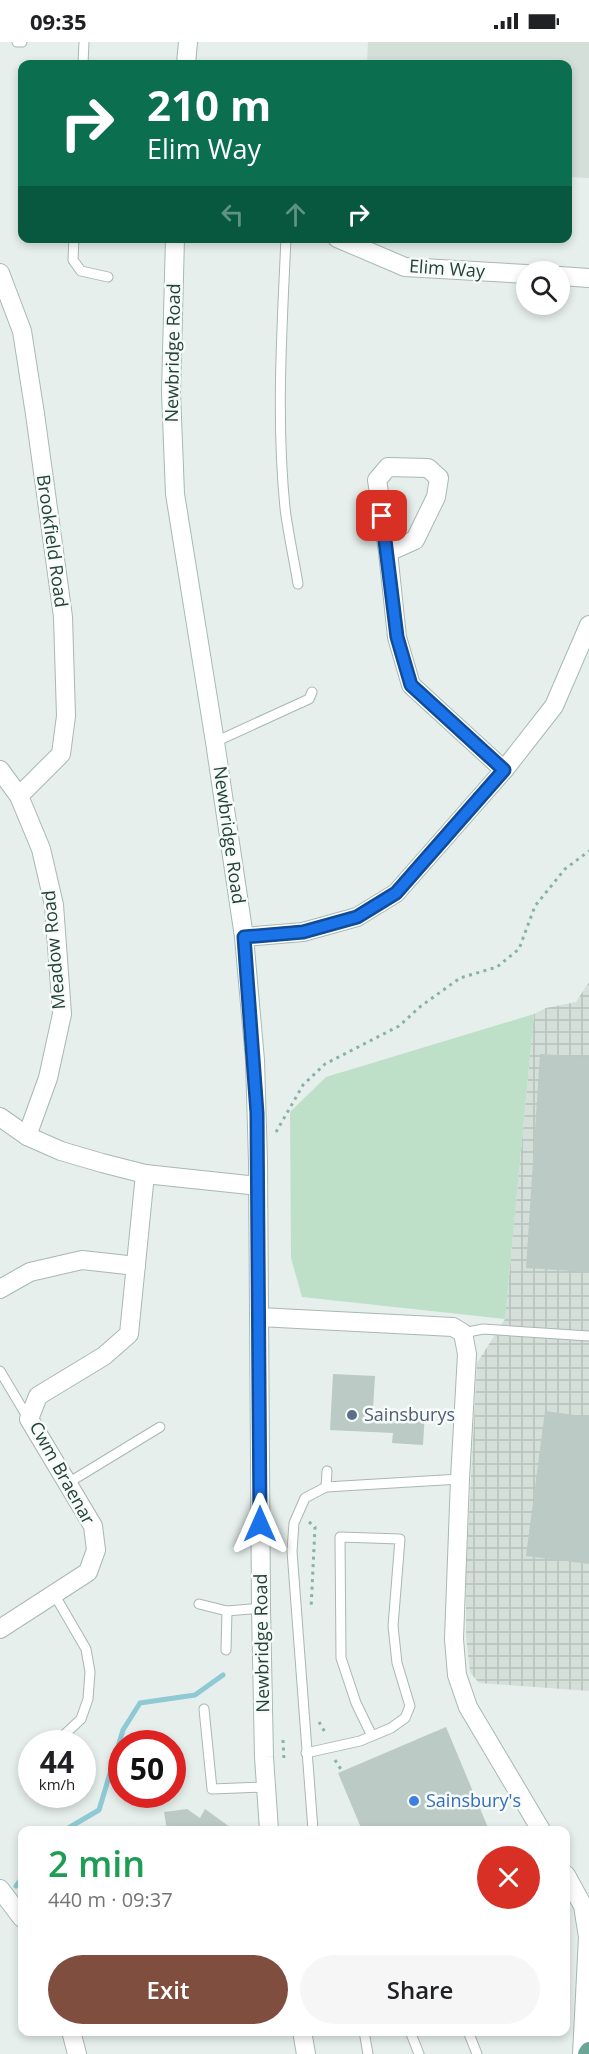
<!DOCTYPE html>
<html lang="en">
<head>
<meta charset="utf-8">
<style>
  :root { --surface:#fff; --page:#f6f6f6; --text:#202124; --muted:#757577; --accent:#7f4e3f }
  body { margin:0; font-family:"Open Sans",sans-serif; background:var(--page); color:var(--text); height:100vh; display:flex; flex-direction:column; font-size:22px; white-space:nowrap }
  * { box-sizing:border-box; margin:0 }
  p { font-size:20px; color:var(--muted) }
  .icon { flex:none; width:33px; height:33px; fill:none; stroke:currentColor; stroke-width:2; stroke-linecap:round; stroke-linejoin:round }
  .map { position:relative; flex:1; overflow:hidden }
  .panel { position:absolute; left:18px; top:1784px; width:552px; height:210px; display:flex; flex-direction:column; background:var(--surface); border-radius:12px; box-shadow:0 3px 9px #0003 }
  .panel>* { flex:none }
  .guide { position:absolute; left:18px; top:18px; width:554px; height:183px; border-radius:12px; box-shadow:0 3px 9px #0003; background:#0b6e4f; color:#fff; overflow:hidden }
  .controls { position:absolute; left:516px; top:219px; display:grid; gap:12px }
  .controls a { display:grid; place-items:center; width:54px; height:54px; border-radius:50%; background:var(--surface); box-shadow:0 3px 9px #0003; font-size:30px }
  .speed { position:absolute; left:18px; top:1688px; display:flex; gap:12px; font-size:30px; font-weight:700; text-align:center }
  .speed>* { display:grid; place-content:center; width:78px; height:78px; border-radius:50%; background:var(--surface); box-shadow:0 3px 9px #0003; line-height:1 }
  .speed small { font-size:15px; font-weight:400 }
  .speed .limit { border:9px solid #d22; background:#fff; color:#111 }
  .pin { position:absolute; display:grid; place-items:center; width:51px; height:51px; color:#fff; margin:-26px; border-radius:12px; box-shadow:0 3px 9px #0006 }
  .me { position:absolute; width:66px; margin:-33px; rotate:0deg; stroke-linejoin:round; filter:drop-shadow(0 0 4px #0008) }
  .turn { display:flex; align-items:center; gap:21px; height:126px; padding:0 30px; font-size:27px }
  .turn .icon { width:78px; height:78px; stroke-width:2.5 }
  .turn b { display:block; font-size:42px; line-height:51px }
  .lanes { display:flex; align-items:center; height:57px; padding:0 30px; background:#0003; justify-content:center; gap:30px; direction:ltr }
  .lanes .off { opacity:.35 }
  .round { display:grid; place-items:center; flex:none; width:63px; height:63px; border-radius:32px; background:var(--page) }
  .summary { display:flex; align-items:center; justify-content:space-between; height:102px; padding:0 30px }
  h1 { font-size:36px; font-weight:600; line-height:45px; color:#1e9e55 }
  .action { display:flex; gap:12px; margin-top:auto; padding:12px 30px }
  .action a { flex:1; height:69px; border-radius:36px; background:var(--accent); color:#fff; font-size:24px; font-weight:600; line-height:69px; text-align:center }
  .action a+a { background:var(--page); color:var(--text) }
  .status { display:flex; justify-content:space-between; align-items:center; height:42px; padding:0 30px; background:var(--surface); direction:ltr }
  .status svg { height:16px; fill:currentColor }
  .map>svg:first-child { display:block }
  .built { fill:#d4dfda }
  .industrial { fill:url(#industrial-grid) }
  .grass { fill:#bfe0c8 }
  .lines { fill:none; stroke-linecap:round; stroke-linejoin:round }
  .stream { stroke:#8ec9d4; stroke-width:5 }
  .building { fill:#bbcac4 }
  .service-casing { stroke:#a8b8b2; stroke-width:11 }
  .minor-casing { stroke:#a8b8b2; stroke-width:20 }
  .secondary-casing { stroke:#a4bbb3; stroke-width:20 }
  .primary-casing { stroke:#c2cac8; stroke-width:20 }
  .path { stroke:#86b3a5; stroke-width:3; stroke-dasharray:3 4.5; stroke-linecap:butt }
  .service { stroke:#fff; stroke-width:9 }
  .minor { stroke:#fff; stroke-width:18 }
  .secondary { stroke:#fff; stroke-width:18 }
  .primary { stroke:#6aa596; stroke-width:18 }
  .route-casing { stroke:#114b97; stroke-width:15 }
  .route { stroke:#1a73e8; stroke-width:10 }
  .service-dot { fill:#5c6f8a; stroke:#f7fbf9; stroke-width:2 }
  .shop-dot { fill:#3f7fe0; stroke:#f7fbf9; stroke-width:2 }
  .labels { text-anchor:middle; stroke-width:5; stroke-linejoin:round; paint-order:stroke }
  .street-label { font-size:18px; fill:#24423a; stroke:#f7fbf9 }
  .service-label { font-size:18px; fill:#4e5e75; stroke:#f7fbf9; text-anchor:start }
  .shop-label { font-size:18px; fill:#366cbe; stroke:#f7fbf9; text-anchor:start }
</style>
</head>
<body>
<div class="status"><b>09:35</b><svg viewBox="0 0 49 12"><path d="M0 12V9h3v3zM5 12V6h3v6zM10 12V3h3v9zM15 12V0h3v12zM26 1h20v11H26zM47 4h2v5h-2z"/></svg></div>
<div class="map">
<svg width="589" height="2012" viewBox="0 0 589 2012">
  <defs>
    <pattern id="industrial-grid" width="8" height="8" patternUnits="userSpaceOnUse" patternTransform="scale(1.5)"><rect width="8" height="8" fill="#d4dfda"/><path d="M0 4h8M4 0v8" fill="none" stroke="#b6c1bc"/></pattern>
  </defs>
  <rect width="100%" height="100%" fill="#e6efeb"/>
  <!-- built -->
  <polygon class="built" points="368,0 589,0 589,136 567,135 567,22 367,22"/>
  <!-- industrial -->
  <polygon class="industrial" points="589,940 589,1649 479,1641 470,1630 466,1595 466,1531 477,1321 505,1277 534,972 546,966 576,960"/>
  <!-- grass -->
  <polygon class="grass" points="534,972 505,1277 302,1255 291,1216 290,1070 326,1035"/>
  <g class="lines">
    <!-- stream -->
    <g class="stream">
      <polyline points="65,1788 99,1768 123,1688 140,1661 195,1653 223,1633"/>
      <polyline points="16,1844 22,1836"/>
    </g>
  </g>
  <!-- building -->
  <g class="building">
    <polygon points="540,1012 589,1015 589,1230 526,1226"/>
    <polygon points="333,1332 375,1334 373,1367 425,1370 423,1403 392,1401 393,1391 330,1388"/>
    <polygon points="545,1369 589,1375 589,1522 526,1514"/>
    <polygon points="446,1685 489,1788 362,1788 338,1731"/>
    <polygon points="187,1767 200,1776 205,1767 234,1788 167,1788 164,1770"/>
  </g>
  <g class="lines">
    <defs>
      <g id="service">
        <polyline points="17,0 22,0"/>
        <polyline points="83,22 84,0"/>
        <polyline points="74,196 73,218 81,229 108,235"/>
        <path d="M286,196c-4,90 -10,180 -1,270 3,25 9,51 13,76"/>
        <polyline points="215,700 309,657 312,650"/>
        <polyline points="463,1291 483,1287 589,1294"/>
        <polyline points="0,1329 28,1376"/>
        <polyline points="68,1441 160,1385"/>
        <polyline points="326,1445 327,1429"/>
        <polyline points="54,1552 86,1607 90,1630 88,1657 81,1677 65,1692"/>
        <polyline points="199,1562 227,1569 261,1566"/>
        <polyline points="226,1608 227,1569"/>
        <polyline points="204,1667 212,1747 266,1745"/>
        <polyline points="306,1711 360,1699 391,1686 405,1676 410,1664 397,1621 393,1584 400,1497 340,1495 341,1616 356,1661 372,1694"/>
        <polyline points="313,1788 292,1509 294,1481 305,1456 326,1445 460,1437"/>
        <polyline points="364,1989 368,2012"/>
        <polyline points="410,1989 419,2012"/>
        <polyline points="468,1989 477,2012"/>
      </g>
      <g id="minor">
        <polyline points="337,196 405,225 526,232"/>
        <polyline points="0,231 22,289 35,372 63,575 66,674 61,712 19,754"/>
        <polyline points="560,234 589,236"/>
        <polyline points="388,510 415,498 436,455 439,436 428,426 388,425 377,438 388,510 397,595 411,643 504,728"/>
        <polyline points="0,728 19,754 41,807 54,863 62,972 48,1036 27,1094"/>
        <polyline points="244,895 303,890 357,875 396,851 504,728 554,664 589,583"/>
        <polyline points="0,1075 27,1094 61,1109 102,1121 145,1132 258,1144"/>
        <polyline points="0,1247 30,1230 82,1218 136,1224"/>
        <polyline points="259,1275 453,1285 463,1291 467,1312 460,1437 454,1597 457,1633 468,1665 541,1788"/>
        <polyline points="0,1587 88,1530 96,1508 93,1484 29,1377 38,1354 104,1314 129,1292 145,1132"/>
        <polyline points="566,1833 583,1864 588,1895 582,2012"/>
        <polyline points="0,1847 22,1876"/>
        <polyline points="71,1989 77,2012"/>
      </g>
      <g id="secondary">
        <polyline points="186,22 188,0"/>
        <polyline points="175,196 171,350 175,452 215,700 244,895 255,1018 258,1120 261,1566 264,1715 269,1788"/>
        <polyline points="302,1989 306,2012"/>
      </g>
      <polyline id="primary" points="587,2012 589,2009"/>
    </defs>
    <!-- service casing -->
    <use href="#service" class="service-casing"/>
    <!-- minor casing -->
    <use href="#minor" class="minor-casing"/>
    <!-- secondary casing -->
    <use href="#secondary" class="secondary-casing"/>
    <!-- primary casing -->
    <use href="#primary" class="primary-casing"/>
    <!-- path -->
    <g class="path">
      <polyline points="276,1090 303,1043 325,1022 399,984 421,964 460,936 497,925 519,907 535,864 565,827 589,809"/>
      <polyline points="309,1480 315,1485 311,1567"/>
      <polyline points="319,1680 326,1692"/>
      <polyline points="283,1698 284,1718"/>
      <polyline points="335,1718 342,1729"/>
    </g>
    <!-- service -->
    <use href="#service" class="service"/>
    <!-- minor -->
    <use href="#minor" class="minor"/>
    <!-- secondary -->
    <use href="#secondary" class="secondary"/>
    <!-- primary -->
    <use href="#primary" class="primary"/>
  </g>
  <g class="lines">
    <defs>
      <polyline id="route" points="260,1482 257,1071 244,895 303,890 357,875 396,851 504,728 411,643 397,595 382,474"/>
    </defs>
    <!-- route casing -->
    <use href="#route" class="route-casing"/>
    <!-- route -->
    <use href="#route" class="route"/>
  </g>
  <!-- markers -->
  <circle class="service-dot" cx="352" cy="1373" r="6"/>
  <circle class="shop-dot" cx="414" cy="1759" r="6"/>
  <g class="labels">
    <!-- street labels -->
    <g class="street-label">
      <text transform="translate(447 227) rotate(4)" y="6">Elim Way</text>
      <text transform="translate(173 311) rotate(-89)" y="6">Newbridge Road</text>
      <text transform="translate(52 499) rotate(82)" y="6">Brookfield Road</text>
      <text transform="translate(229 793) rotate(82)" y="6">Newbridge Road</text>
      <text transform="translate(54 908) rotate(-95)" y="6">Meadow Road</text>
      <text transform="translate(62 1431) rotate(61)" y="6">Cwm Braenar</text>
      <text transform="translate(262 1601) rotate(-91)" y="6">Newbridge Road</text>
    </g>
    <!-- service labels -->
    <g class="service-label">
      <text x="364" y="1379">Sainsburys</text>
    </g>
    <!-- shop labels -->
    <g class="shop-label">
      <text x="426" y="1765">Sainsbury's</text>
    </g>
  </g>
</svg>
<div class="controls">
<a><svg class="icon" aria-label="search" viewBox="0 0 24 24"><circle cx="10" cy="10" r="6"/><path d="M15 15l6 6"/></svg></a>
</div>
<div class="speed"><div>44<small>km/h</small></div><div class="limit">50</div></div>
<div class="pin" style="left:382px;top:474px;background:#d93025"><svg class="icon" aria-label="arrive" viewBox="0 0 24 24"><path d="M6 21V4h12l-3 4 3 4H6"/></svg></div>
<svg class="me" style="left:260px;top:1482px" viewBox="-20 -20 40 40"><path d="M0-17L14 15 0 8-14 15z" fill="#1a73e8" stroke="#fff" stroke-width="4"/></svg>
<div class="guide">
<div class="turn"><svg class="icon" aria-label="right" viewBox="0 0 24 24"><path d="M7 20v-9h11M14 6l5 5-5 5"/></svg><div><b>210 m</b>Elim Way</div></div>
<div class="lanes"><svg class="icon off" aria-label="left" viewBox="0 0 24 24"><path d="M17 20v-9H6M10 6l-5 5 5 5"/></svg><svg class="icon off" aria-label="ahead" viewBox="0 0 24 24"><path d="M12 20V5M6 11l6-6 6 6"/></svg><svg class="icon" aria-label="right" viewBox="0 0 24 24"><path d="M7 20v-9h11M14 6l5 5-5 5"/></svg></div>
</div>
<section class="panel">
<div class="summary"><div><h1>2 min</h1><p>440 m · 09:37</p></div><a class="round" style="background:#d93025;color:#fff"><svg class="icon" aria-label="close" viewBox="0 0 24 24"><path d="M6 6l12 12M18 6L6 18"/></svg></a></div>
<div class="action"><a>Exit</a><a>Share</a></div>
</section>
</div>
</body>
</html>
